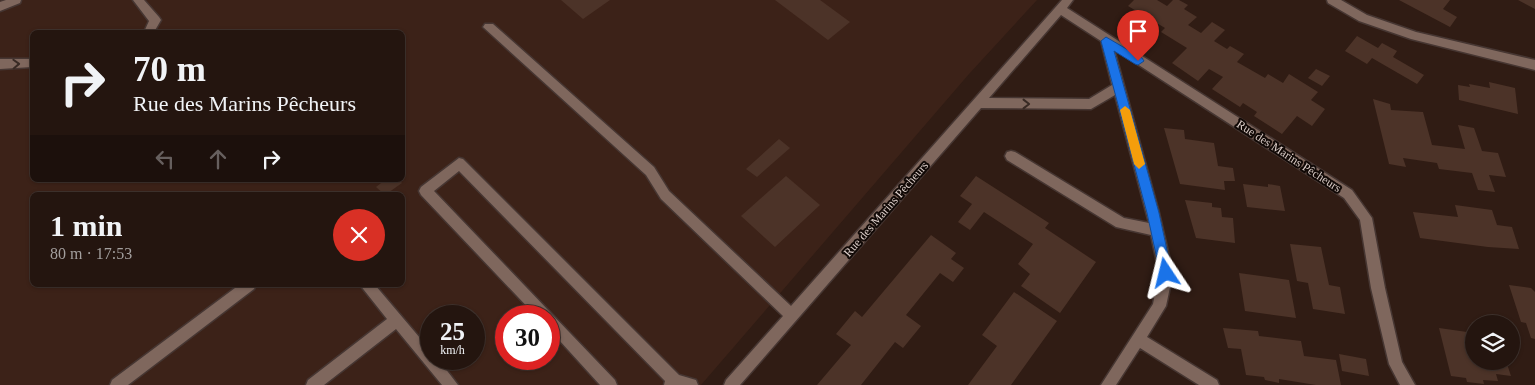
<!DOCTYPE html>
<html lang="fr">
<head>
<meta charset="utf-8">
<style>
  :root { --surface:#24150f; --page:#30221d; --text:#f1f3f6; --muted:#a39f9e; --line:#41342f }
  body { margin:0; font-family:"Times New Roman",serif; background:var(--page); color:var(--text); height:100vh; display:flex; flex-direction:column; font-size:19px; white-space:nowrap }
  * { box-sizing:border-box; margin:0 }
  p { font-size:16px; color:var(--muted) }
  .icon { flex:none; width:28px; height:28px; fill:none; stroke:currentColor; stroke-width:2; stroke-linecap:round; stroke-linejoin:round }
  .map { position:relative; flex:1; overflow:hidden }
  .side { position:absolute; left:30px; top:192px; width:375px; height:95px; display:flex; flex-direction:column; background:var(--surface); border-radius:8px; box-shadow:0 1px 4px #0004,0 0 0 1px var(--line) }
  .side>* { flex:none }
  .hud { position:absolute; left:30px; top:30px; width:375px; height:152px; border-radius:8px; box-shadow:0 1px 4px #0004,0 0 0 1px var(--line); background:#24150f; color:var(--text); overflow:hidden }
  .buttons { position:absolute; left:1465px; top:315px; display:grid; gap:10px }
  .buttons a { display:grid; place-items:center; width:55px; height:55px; border-radius:50%; background:var(--surface); box-shadow:0 1px 4px #0004,0 0 0 1px var(--line); font-size:25px }
  .speed { position:absolute; left:420px; top:305px; display:flex; gap:10px; font-size:25px; font-weight:700; text-align:center }
  .speed>* { display:grid; place-content:center; width:65px; height:65px; border-radius:50%; background:var(--surface); box-shadow:0 1px 4px #0004,0 0 0 1px var(--line); line-height:1 }
  .speed small { font-size:12px; font-weight:400 }
  .speed .limit { border:8px solid #d22; background:#fff; color:#111 }
  .pin { position:absolute; display:grid; place-items:center; width:42px; height:42px; color:#fff; margin:-51px -21px; border-radius:50% 50% 50% 0; rotate:-45deg; box-shadow:0 0 5px #0007 }
  .pin .icon { rotate:45deg }
  .me { position:absolute; width:55px; margin:-28px; rotate:350deg; stroke-linejoin:round; filter:drop-shadow(0 0 4px #0008) }
  .turn { display:flex; align-items:center; gap:18px; height:105px; padding:0 20px; font-size:22px }
  .turn .icon { width:65px; height:65px; stroke-width:2.5 }
  .turn b { display:block; font-size:35px; line-height:42px }
  .lanes { display:flex; align-items:center; height:48px; padding:0 20px; background:#0003; justify-content:center; gap:25px; direction:ltr }
  .lanes .off { opacity:.35 }
  .round { display:grid; place-items:center; flex:none; width:52px; height:52px; border-radius:26px; background:var(--page) }
  .summary { display:flex; align-items:center; justify-content:space-between; height:85px; padding:0 20px }
  h1 { font-size:30px; font-weight:700; line-height:38px }
  .map>svg:first-child { display:block }
  .built { fill:#3c2218; fill-rule:evenodd }
  .building { fill:#4c3328 }
  .lines { fill:none; stroke-linecap:round; stroke-linejoin:round }
  .minor-casing { stroke:#463632; stroke-width:3 }
  .minor { fill:#7f675d; fill-rule:evenodd }
  .oneway { stroke:#382a24 }
  .route { fill:#1a73e8; stroke:#114b97 }
  .slow { fill:#f59e0b }
  .labels { text-anchor:middle; stroke-width:4; stroke-linejoin:round; paint-order:stroke }
  .street-label { font-size:12px; fill:#dccec9; stroke:#110906 }
</style>
</head>
<body>
<div class="map">
<svg width="1535" height="385" viewBox="0 0 1535 385">
  <rect width="100%" height="100%" fill="#301c14"/>
  <!-- built -->
  <path class="built" d="M0,0h1037l-68,74 -268,311h-701zM32,32h370v148h-370zM32,195h370v90h-370zM431,316h43v43h-43zM506,316h43v43h-43z"/>
  <!-- building -->
  <g class="building">
    <polygon points="561,0 610,0 583,19"/>
    <polygon points="775,0 820,0 850,22 828,40"/>
    <polygon points="1134,0 1157,0 1167,6 1173,0 1179,0 1188,5 1184,9 1197,17 1188,25 1201,33 1212,22 1225,30 1214,41 1227,49 1230,46 1244,54 1237,62 1265,78 1268,74 1283,83 1289,74 1318,92 1311,100 1325,109 1312,126 1297,116 1282,134 1254,116 1257,112 1243,103 1240,107 1212,89 1223,77 1209,69 1198,81 1172,63 1187,48 1161,32 1165,28 1128,6"/>
    <polygon points="1399,0 1450,0 1443,9 1457,17 1450,27"/>
    <polygon points="1518,0 1535,0 1535,9"/>
    <polygon points="1357,36 1378,48 1382,43 1397,51 1393,57 1424,75 1417,84 1372,58 1367,64 1345,51"/>
    <polygon points="1316,69 1330,76 1322,86 1308,78"/>
    <polygon points="1489,82 1515,88 1518,114 1459,100 1458,85 1470,87 1469,84 1490,88"/>
    <polygon points="1373,99 1390,104 1391,110 1423,112 1432,145 1465,149 1458,125 1474,128 1482,151 1498,153 1506,177 1489,175 1495,192 1478,190 1472,173 1439,169 1437,163 1403,158 1406,167 1389,164"/>
    <polygon points="1164,128 1184,130 1185,139 1214,143 1218,166 1233,168 1235,181 1224,181 1225,190 1180,184"/>
    <polygon points="779,139 790,148 757,177 746,169"/>
    <polygon points="786,176 820,205 775,247 741,216"/>
    <polygon points="976,176 1049,223 1045,228 1096,262 1060,313 1021,286 1030,274 1018,264 1033,244 984,212 970,230 958,222 972,204 960,196"/>
    <polygon points="385,180 399,180 402,183 385,195 376,187"/>
    <polygon points="1243,184 1268,187 1268,184 1280,186 1285,211 1247,207"/>
    <polygon points="1185,200 1212,203 1212,207 1221,208 1222,217 1233,218 1235,243 1196,238"/>
    <polygon points="1455,205 1492,210 1497,225 1512,227 1519,249 1488,247 1420,238 1413,212 1458,217"/>
    <polygon points="931,235 956,253 951,259 964,268 953,282 940,273 906,315 921,326 903,348 895,342 861,385 817,385 851,345 836,334 855,311 862,317"/>
    <polygon points="1290,244 1321,247 1329,285 1340,287 1345,314 1313,309 1308,283 1297,281"/>
    <polygon points="1239,273 1289,280 1296,318 1245,311"/>
    <polygon points="1509,285 1531,288 1535,292 1535,339 1531,338 1526,323 1521,322"/>
    <polygon points="1014,292 1057,321 1011,385 968,385 997,346 982,335"/>
    <polygon points="1223,328 1258,331 1259,336 1301,341 1304,356 1336,360 1341,385 1316,385 1279,379 1279,383 1265,380 1264,377 1246,375 1241,349 1228,348"/>
    <polygon points="1439,328 1474,333 1474,361 1506,361 1511,376 1496,374 1498,381 1483,380 1484,384 1467,382 1466,378 1451,376"/>
    <polygon points="1339,354 1366,359 1369,376 1342,371"/>
  </g>
  <g class="lines">
    <defs>
      <g id="minor">
        <polygon points="6,0 21,0 20,3 0,11 0,2"/>
        <polygon points="133,0 144,0 159,17 161,20 154,32 144,32 149,21"/>
        <path d="M1062,0h11l-6,8 285,182 20,28 13,70 17,74 13,23h-15l-11,-21 -18,-76 -11,-68 -16,-22 -230,-149 45,164 14,60 -7,33 -19,31 70,43 2,5h-20l-59,-37 -24,37h-15l52,-81 6,-31 -8,-38 -35,-8 -109,-67 -2,-4 2,-4 4,-1 4,1 109,66 25,5 -34,-128 -24,14 -110,-1 -241,277h-16l2,-5 57,-64 -122,-117 -15,-24 -163,-148 2,-3h8l161,143 15,24 122,115zM1061,15l40,26 11,44 -23,14 -100,-1z"/>
        <polygon points="1327,0 1341,0 1367,15 1416,32 1535,60 1535,70 1411,39 1359,21 1328,3"/>
        <polygon points="0,59 32,59 32,67 0,69"/>
        <polygon points="459,158 463,159 679,375 696,380 698,385 664,385 665,381 459,171 434,191 615,380 617,385 600,385 549,329 549,316 536,316 421,195 419,191 421,187"/>
        <polygon points="239,285 256,285 254,289 128,385 110,385 112,380"/>
        <polygon points="360,285 375,285 431,351 431,359 438,359 458,385 442,385 396,329 324,385 306,385 308,380 387,319"/>
      </g>
    </defs>
    <!-- minor casing -->
    <use href="#minor" class="minor-casing"/>
    <!-- minor -->
    <use href="#minor" class="minor"/>
  </g>
  <!-- one-way arrows -->
  <defs><path id="oneway-chevron" d="M-2-3.5L2.5 0L-2 3.5" fill="none" stroke-width="1.6" stroke-linecap="round" stroke-linejoin="round" transform="scale(1.25)"/></defs>
  <g class="oneway">
    <use href="#oneway-chevron" transform="translate(16 64) rotate(-2)"/>
    <use href="#oneway-chevron" transform="translate(1026 104)"/>
  </g>
  <!-- route -->
  <polygon class="route" points="1106,37 1142,58 1144,61 1138,65 1135,64 1114,51 1159,213 1172,273 1171,277 1166,279 1162,277 1160,273 1147,213 1101,41"/>
  <!-- slow -->
  <polygon class="slow" points="1125,106 1130,110 1145,164 1139,169 1134,164 1120,110"/>
  <g class="labels">
    <!-- street labels -->
    <g class="street-label">
      <text transform="translate(1289 156) rotate(33)" y="4">Rue des Marins Pêcheurs</text>
      <text transform="translate(886 209) rotate(-49)" y="4">Rue des Marins Pêcheurs</text>
    </g>
  </g>
</svg>
<div class="buttons">
<a><svg class="icon" aria-label="layers" viewBox="0 0 24 24"><path d="M12 4l9 5-9 5-9-5zM3 14l9 5 9-5"/></svg></a>
</div>
<div class="speed"><div>25<small>km/h</small></div><div class="limit">30</div></div>
<div class="pin" style="left:1138px;top:61px;background:#d93025"><svg class="icon" aria-label="arrive" viewBox="0 0 24 24"><path d="M6 21V4h12l-3 4 3 4H6"/></svg></div>
<svg class="me" style="left:1166px;top:273px" viewBox="-20 -20 40 40"><path d="M0-17L14 15 0 8-14 15z" fill="#1a73e8" stroke="#fff" stroke-width="4"/></svg>
<div class="hud">
<div class="turn"><svg class="icon" aria-label="right" viewBox="0 0 24 24"><path d="M7 20v-9h11M14 6l5 5-5 5"/></svg><div><b>70 m</b>Rue des Marins Pêcheurs</div></div>
<div class="lanes"><svg class="icon off" aria-label="left" viewBox="0 0 24 24"><path d="M17 20v-9H6M10 6l-5 5 5 5"/></svg><svg class="icon off" aria-label="ahead" viewBox="0 0 24 24"><path d="M12 20V5M6 11l6-6 6 6"/></svg><svg class="icon" aria-label="right" viewBox="0 0 24 24"><path d="M7 20v-9h11M14 6l5 5-5 5"/></svg></div>
</div>
<section class="side">
<div class="summary"><div><h1>1 min</h1><p>80 m · 17:53</p></div><a class="round" style="background:#d93025;color:#fff"><svg class="icon" aria-label="close" viewBox="0 0 24 24"><path d="M6 6l12 12M18 6L6 18"/></svg></a></div>
</section>
</div>
</body>
</html>
